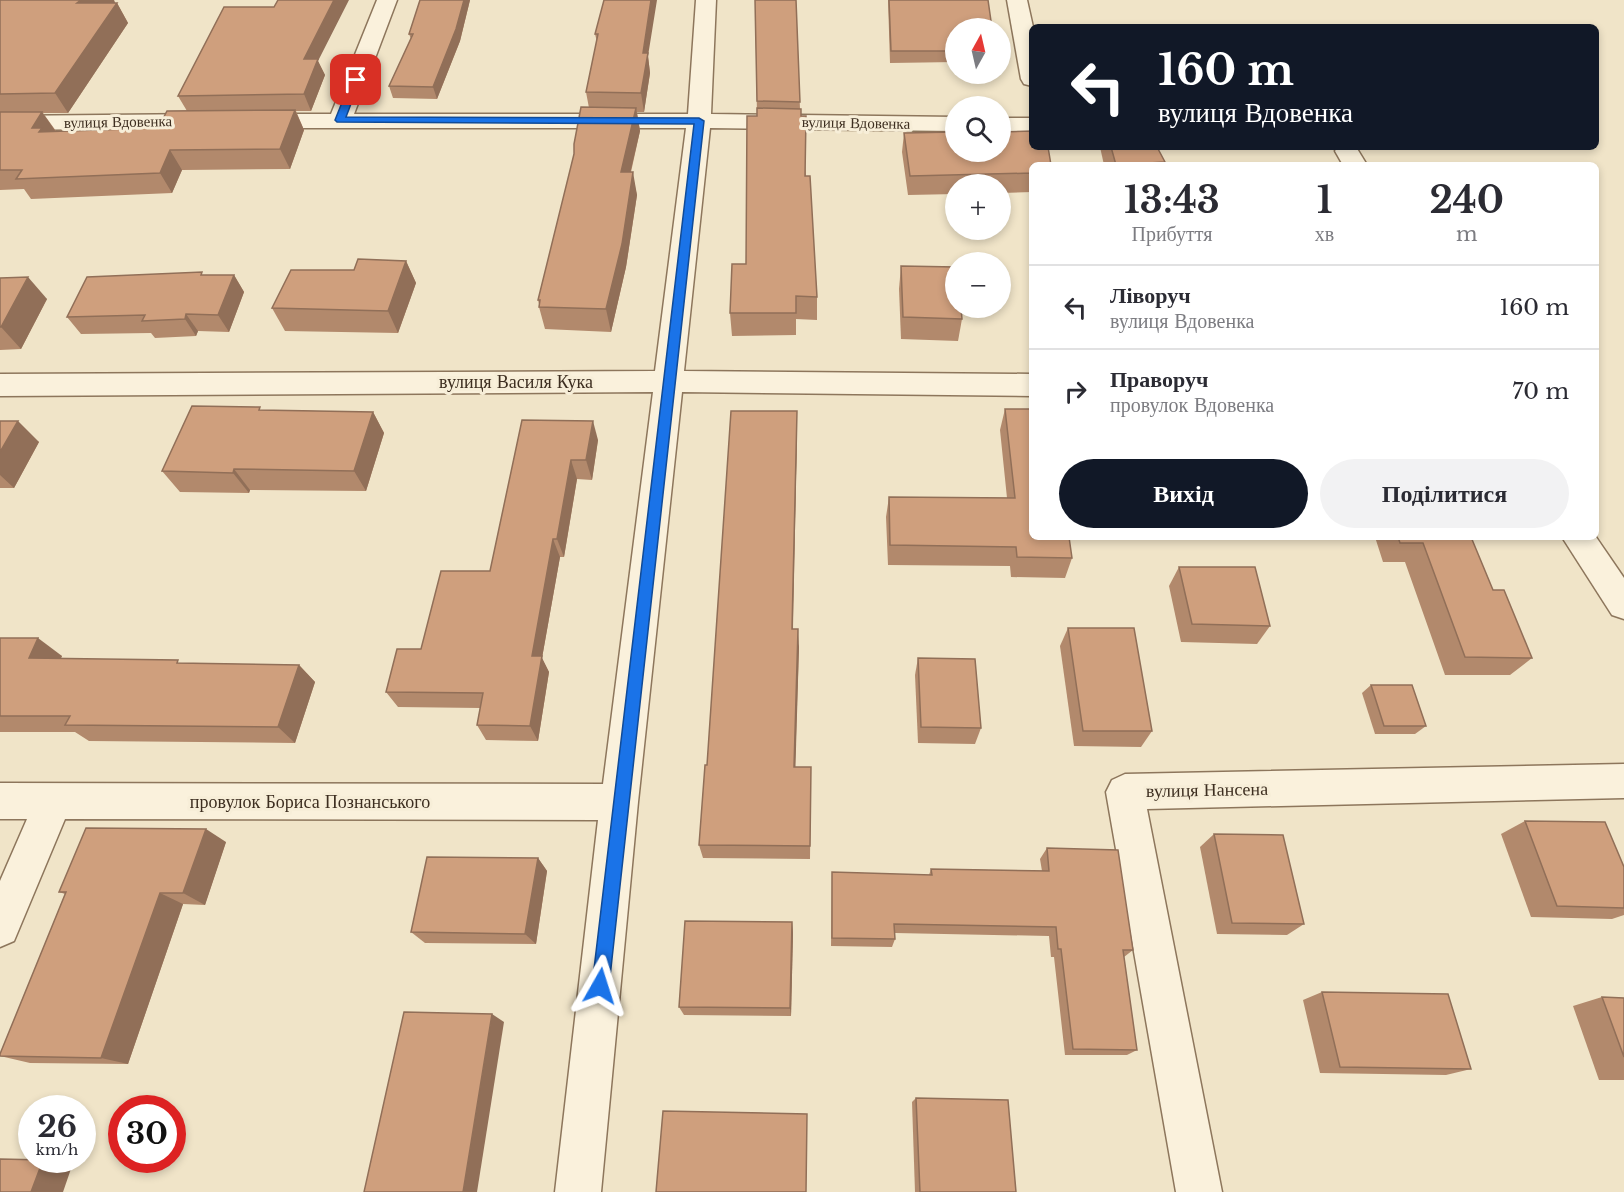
<!DOCTYPE html>
<html lang="uk">
<head>
<meta charset="utf-8">
<style>
  :root { --surface:#fff; --page:#f2f2f3; --text:#2b2b33; --muted:#7c7c81; --line:#e1e1e2; --accent:#111827 }
  body { margin:0; font-family:"Libre Baskerville",serif; background:var(--page); color:var(--text); height:100vh; display:flex; flex-direction:column; font-size:22px; white-space:nowrap }
  * { box-sizing:border-box; margin:0 }
  p { font-size:20px; color:var(--muted) }
  .icon { flex:none; width:33px; height:33px; fill:none; stroke:currentColor; stroke-width:2; stroke-linecap:round; stroke-linejoin:round }
  .map { position:relative; flex:1; overflow:hidden }
  .side { position:absolute; left:1029px; top:162px; width:570px; height:378px; display:flex; flex-direction:column; background:var(--surface); border-radius:9px; box-shadow:0 3px 9px #0003 }
  .side>* { flex:none }
  .top-card { position:absolute; left:1029px; top:24px; width:570px; height:126px; border-radius:9px; box-shadow:0 3px 9px #0003; background:#111827; color:#fff; overflow:hidden }
  .needle { width:39px; rotate:8deg }
  .buttons { position:absolute; left:945px; top:18px; display:grid; gap:12px }
  .buttons a { display:grid; place-items:center; width:66px; height:66px; border-radius:50%; background:var(--surface); box-shadow:0 3px 9px #0003; font-size:30px }
  .speed { position:absolute; left:18px; top:1095px; display:flex; gap:12px; font-size:30px; font-weight:700; text-align:center }
  .speed>* { display:grid; place-content:center; width:78px; height:78px; border-radius:50%; background:var(--surface); box-shadow:0 3px 9px #0003; line-height:1 }
  .speed small { font-size:15px; font-weight:400 }
  .speed .limit { border:9px solid #d22; background:#fff; color:#111 }
  .pin { position:absolute; display:grid; place-items:center; width:51px; height:51px; color:#fff; margin:-26px; border-radius:12px; box-shadow:0 3px 9px #0006 }
  .me { position:absolute; width:66px; margin:-33px; rotate:6deg; stroke-linejoin:round; filter:drop-shadow(0 0 4px #0008) }
  .turn { display:flex; align-items:center; gap:21px; height:126px; padding:0 30px; font-size:27px }
  .turn .icon { width:78px; height:78px; stroke-width:2.5 }
  .turn b { display:block; font-size:42px; line-height:51px }
  .eta { display:flex; justify-content:space-evenly; align-items:center; height:102px; text-align:center }
  .eta b { font-size:36px; font-weight:700; line-height:42px }
  .button { display:flex; gap:12px; margin-top:auto; padding:12px 30px }
  .button a { flex:1; height:69px; border-radius:36px; background:var(--accent); color:#fff; font-size:24px; font-weight:700; line-height:69px; text-align:center }
  .button a+a { background:var(--page); color:var(--text) }
  ul { padding:0; list-style:none }
  li { display:flex; align-items:center; gap:18px; height:84px; padding:0 30px; border-top:2px solid var(--line) }
  li div { flex:1 }
  li b { display:block; font-size:22px }
  li em { font-style:normal }
  .map>svg:first-child { display:block }
  .lines { fill:none; stroke-linecap:round; stroke-linejoin:round }
  .minor-casing { stroke:#8d765c; stroke-width:3 }
  .minor { fill:#faf1dc; fill-rule:evenodd }
  .wall { fill:#b2896c }
  .shaded-wall { fill:#916f58 }
  .building { fill:#cf9f7d; stroke:#916f58; stroke-width:1.5 }
  .route { fill:#1a73e8; stroke:#114b97; stroke-width:1.5 }
  .labels { text-anchor:middle; stroke-width:6; stroke-linejoin:round; paint-order:stroke }
  .far-street-label { font-size:15px; fill:#3d2e20; stroke:#f7eed8 }
  .street-label { font-size:18px; fill:#3d2e20; stroke:#f7eed8 }
</style>
</head>
<body>
<div class="map">
<svg width="1624" height="1192" viewBox="0 0 1624 1192">
  <rect width="100%" height="100%" fill="#f0e4c8"/>
  <g class="lines">
    <defs>
      <g id="minor">
        <polygon points="377,0 397,0 354,114 688,114 696,0 716,0 711,114 956,117 956,131 710,128 684,371 1032,374 1032,396 682,392 638,802 601,1192 555,1192 598,820 65,819 14,941 0,947 0,881 27,819 0,819 0,783 603,784 653,392 0,396 0,374 655,371 686,128 255,128 247,126 243,121 247,116 255,114 331,114"/>
        <polygon points="1007,0 1027,0 1033,27 1032,86 1024,84 1021,79"/>
        <polygon points="207,114 215,116 219,121 215,126 207,128 0,130 0,116"/>
        <rect x="1000" y="118" width="32" height="14"/>
        <polygon points="1338,147 1356,147 1367,165 1343,165 1335,151"/>
        <polygon points="1562,537 1596,537 1624,578 1624,619 1612,615"/>
        <polygon points="1624,764 1624,798 1147,809 1222,1192 1176,1192 1106,792 1112,780 1125,774"/>
      </g>
    </defs>
    <!-- minor casing -->
    <use href="#minor" class="minor-casing"/>
    <!-- minor -->
    <use href="#minor" class="minor"/>
  </g>
  <!-- wall -->
  <g class="wall">
    <polygon points="0,0 114,0 115,3 117,3 128,23 68,113 43,113 56,131 158,128 187,111 178,96 318,61 325,75 311,111 296,111 304,130 290,169 182,170 172,193 31,199 24,189 0,190"/>
    <polygon points="420,0 470,0 460,41 437,99 393,98 389,86 411,39 409,34"/>
    <polygon points="604,0 648,56 650,73 644,112 637,112 640,131 631,172 637,195 626,267 611,332 545,329 539,307 539,304 538,300 574,154 589,108 586,92 597,42 595,34"/>
    <polygon points="755,0 796,0 800,109 817,297 817,320 796,319 796,335 732,336 730,313 746,264 757,116"/>
    <polygon points="888,0 988,0 956,28 956,62 890,63"/>
    <polygon points="904,133 1032,165 1032,192 1000,193 1000,184 956,184 956,194 908,195 902,152"/>
    <polygon points="1100,147 1157,147 1165,162 1164,165 1104,165"/>
    <polygon points="406,261 416,283 398,333 285,331 272,308 354,270"/>
    <polygon points="901,266 962,319 958,341 901,339 899,289"/>
    <polygon points="203,275 234,275 244,292 229,332 198,331 196,336 155,338 151,333 81,334 67,317"/>
    <polygon points="0,278 47,299 21,349 0,350"/>
    <polygon points="1005,409 1072,558 1065,578 1011,577 1010,566 888,565 886,517 889,497 1007,498 1000,430"/>
    <polygon points="262,410 373,412 384,433 366,491 250,490 249,493 180,492 162,471"/>
    <polygon points="522,420 598,440 592,480 577,479 564,557 560,557 542,658 549,672 538,741 486,740 477,725 480,708 398,707 386,692 421,649 490,571"/>
    <polygon points="0,421 39,442 14,488 0,488"/>
    <polygon points="797,433 793,629 799,647 795,767 811,767 810,859 703,858 699,845 707,765"/>
    <polygon points="1375,537 1471,537 1493,590 1532,658 1510,675 1445,675 1405,562 1383,562"/>
    <polygon points="1179,567 1270,626 1257,644 1181,642 1169,586"/>
    <polygon points="1068,628 1152,731 1141,747 1074,746 1060,646"/>
    <polygon points="0,638 62,656 61,658 182,663 299,665 315,682 295,743 89,741 75,732 0,732"/>
    <polygon points="918,658 981,728 975,744 918,743 915,675"/>
    <polygon points="1371,685 1426,726 1415,734 1375,734 1362,693"/>
    <polygon points="1525,821 1624,867 1624,915 1612,919 1531,917 1501,834"/>
    <polygon points="1214,834 1304,924 1287,935 1217,934 1200,847"/>
    <polygon points="226,842 205,905 183,904 128,1064 30,1063 0,1056 65,894 59,892"/>
    <polygon points="1047,848 1133,950 1124,957 1137,1050 1127,1055 1065,1055 1054,957 1051,957 1049,936 895,933 895,939 892,947 831,946 832,872 929,875 931,869 1042,871 1040,859"/>
    <polygon points="538,858 547,871 536,944 425,943 411,932"/>
    <polygon points="792,922 793,933 791,1016 684,1015 679,1007"/>
    <polygon points="1322,992 1471,1069 1446,1075 1320,1073 1303,1000"/>
    <polygon points="1602,997 1624,998 1624,1080 1599,1080 1573,1006"/>
    <polygon points="916,1098 1016,1192 915,1192 912,1102"/>
  </g>
  <!-- shaded-wall -->
  <g class="shaded-wall">
    <polygon points="81,0 114,0 115,3 77,3"/>
    <polygon points="334,0 349,0 318,61 325,75 311,111 304,94 304,59"/>
    <polygon points="464,0 470,0 460,41 437,99 433,87"/>
    <polygon points="651,0 657,0 648,56 650,73 644,112 641,93 643,53"/>
    <polygon points="117,3 128,23 68,113 55,93"/>
    <polygon points="636,108 640,131 625,195 621,172"/>
    <polygon points="295,110 304,130 290,169 280,149"/>
    <polygon points="42,112 56,132 51,140 32,128"/>
    <polygon points="170,150 182,170 172,193 160,173"/>
    <polygon points="633,172 637,195 626,267 611,332 606,309"/>
    <polygon points="406,261 416,283 398,333 388,311"/>
    <polygon points="234,275 244,292 229,332 218,315"/>
    <polygon points="28,277 47,299 21,349 1,327"/>
    <polygon points="186,314 198,331 196,336 185,319"/>
    <polygon points="797,411 797,433 792,647 792,629"/>
    <polygon points="373,412 384,433 366,491 354,471"/>
    <polygon points="18,421 39,442 14,488 0,475 0,452"/>
    <polygon points="593,421 598,440 592,480 586,460"/>
    <polygon points="571,460 577,479 564,557 557,539"/>
    <polygon points="234,469 250,490 249,493 233,473"/>
    <polygon points="553,539 560,557 542,658 549,672 538,741 530,726 532,656"/>
    <polygon points="798,629 799,647 795,782 794,767"/>
    <polygon points="38,638 62,656 53,675 29,658"/>
    <polygon points="299,665 315,682 295,743 278,727"/>
    <polygon points="206,829 226,842 205,905 183,893"/>
    <polygon points="538,858 547,871 536,944 525,934"/>
    <polygon points="160,893 183,904 128,1064 101,1058"/>
    <polygon points="792,922 793,933 791,1016 790,1008"/>
    <polygon points="492,1014 504,1022 477,1192 463,1192"/>
    <polygon points="43,1160 73,1163 63,1192 31,1192"/>
  </g>
  <!-- building -->
  <g class="building">
    <polygon points="0,0 81,0 77,3 117,3 55,93 0,94"/>
    <polygon points="278,0 334,0 304,59 318,59 304,94 178,96 224,7 274,7"/>
    <polygon points="420,0 464,0 456,29 433,87 389,86 413,34 409,34"/>
    <polygon points="604,0 651,0 643,53 648,53 641,93 586,92 598,34 595,34"/>
    <polygon points="755,0 796,0 800,102 757,101"/>
    <polygon points="889,0 988,0 992,28 956,28 956,51 891,51"/>
    <polygon points="1081,26 1125,26 1126,27 1082,27"/>
    <polygon points="581,107 636,108 621,172 633,172 622,244 606,309 539,307 540,300 538,300 574,154 574,144"/>
    <polygon points="757,108 801,109 801,116 806,116 805,176 810,176 817,297 796,296 796,313 730,313 732,264 746,264 747,116 757,116"/>
    <polygon points="295,110 280,149 170,150 160,173 16,179 22,170 0,170 0,112 42,112 32,128 42,128 39,132 158,128 167,111"/>
    <polygon points="1032,131 1032,147 1048,147 1051,165 1032,165 1032,173 910,176 904,133 956,132 956,152 1000,152 1000,132"/>
    <polygon points="1111,147 1157,147 1165,162 1116,165"/>
    <polygon points="358,259 406,261 388,311 272,308 291,270 354,270"/>
    <polygon points="901,266 956,267 956,308 961,308 962,319 903,317"/>
    <polygon points="202,272 201,275 234,275 218,315 186,314 185,319 142,321 145,315 67,317 87,277"/>
    <polygon points="28,277 1,327 0,327 0,278"/>
    <polygon points="192,406 260,407 259,410 373,412 354,471 234,469 233,473 162,471"/>
    <polygon points="1005,409 1032,409 1032,537 1069,537 1072,558 1017,557 1016,547 890,545 889,497 1015,498"/>
    <polygon points="731,411 797,411 792,629 798,629 794,767 811,767 810,846 699,845 705,765 707,765"/>
    <polygon points="522,420 593,421 586,460 571,460 557,539 553,539 532,656 542,656 530,726 477,725 483,693 386,692 397,649 421,649 441,571 490,571"/>
    <polygon points="0,421 18,421 0,452"/>
    <polygon points="1398,537 1471,537 1493,590 1504,590 1532,658 1465,657 1423,543 1400,543"/>
    <polygon points="1179,567 1255,567 1270,626 1192,624"/>
    <polygon points="1068,628 1134,628 1152,731 1083,731"/>
    <polygon points="0,638 38,638 29,658 178,660 177,663 299,665 278,727 65,725 70,716 0,716"/>
    <polygon points="918,658 975,659 981,728 921,727"/>
    <polygon points="1371,685 1412,685 1426,726 1384,726"/>
    <polygon points="1525,821 1605,822 1624,867 1624,908 1557,906"/>
    <polygon points="86,828 206,829 183,893 160,893 101,1058 0,1056 0,1054 66,892 59,892"/>
    <polygon points="1214,834 1283,835 1304,924 1232,923"/>
    <polygon points="1047,848 1118,850 1133,950 1123,950 1137,1050 1073,1049 1061,949 1058,949 1056,927 894,924 895,939 832,938 832,872 932,875 931,869 1049,871"/>
    <polygon points="427,857 538,858 525,934 411,932"/>
    <polygon points="685,921 792,922 790,1008 679,1007"/>
    <polygon points="1322,992 1448,994 1471,1069 1340,1067"/>
    <polygon points="1602,997 1624,998 1624,1057"/>
    <polygon points="404,1012 492,1014 463,1192 364,1192"/>
    <polygon points="916,1098 1008,1100 1016,1192 920,1192"/>
    <polygon points="663,1111 807,1114 806,1192 656,1192"/>
    <polygon points="0,1159 43,1160 31,1192 0,1192"/>
  </g>
  <!-- route -->
  <polygon class="route" points="356,77 360,80 346,117 699,118 704,121 609,986 606,992 600,994 594,992 592,986 694,124 337,122 335,120 351,80"/>
  <g class="labels">
    <!-- far-street labels -->
    <g class="far-street-label">
      <text transform="translate(118 122) rotate(-1)" y="5">вулиця Вдовенка</text>
      <text transform="translate(856 123) rotate(1)" y="5">вулиця Вдовенка</text>
    </g>
    <!-- street labels -->
    <g class="street-label">
      <text x="516" y="388">вулиця Василя Кука</text>
      <text transform="translate(1207 790) rotate(-1)" y="6">вулиця Нансена</text>
      <text x="310" y="808">провулок Бориса Познанського</text>
    </g>
  </g>
</svg>
<div class="buttons">
<a><svg class="needle" viewBox="-14 -14 28 28"><path d="M0-13l5 13h-10z" fill="#e53935"/><path d="M0 13l5-13h-10z" fill="#7c7c81"/></svg></a>
<a><svg class="icon" aria-label="search" viewBox="0 0 24 24"><circle cx="10" cy="10" r="6"/><path d="M15 15l6 6"/></svg></a>
<a>+</a>
<a>−</a>
</div>
<div class="speed"><div>26<small>km/h</small></div><div class="limit">30</div></div>
<div class="pin" style="left:356px;top:80px;background:#d93025"><svg class="icon" aria-label="arrive" viewBox="0 0 24 24"><path d="M6 21V4h12l-3 4 3 4H6"/></svg></div>
<svg class="me" style="left:600px;top:986px" viewBox="-20 -20 40 40"><path d="M0-17L14 15 0 8-14 15z" fill="#1a73e8" stroke="#fff" stroke-width="4"/></svg>
<div class="top-card">
<div class="turn"><svg class="icon" aria-label="left" viewBox="0 0 24 24"><path d="M17 20v-9H6M10 6l-5 5 5 5"/></svg><div><b>160 m</b>вулиця Вдовенка</div></div>
</div>
<section class="side">
<div class="eta">
<div><b>13:43</b><p>Прибуття</p></div>
<div><b>1</b><p>хв</p></div>
<div><b>240</b><p>m</p></div>
</div>
<ul>
<li><svg class="icon" aria-label="left" viewBox="0 0 24 24"><path d="M17 20v-9H6M10 6l-5 5 5 5"/></svg><div><b>Ліворуч</b><p>вулиця Вдовенка</p></div><em>160 m</em></li>
<li><svg class="icon" aria-label="right" viewBox="0 0 24 24"><path d="M7 20v-9h11M14 6l5 5-5 5"/></svg><div><b>Праворуч</b><p>провулок Вдовенка</p></div><em>70 m</em></li>
</ul>
<div class="button"><a>Вихід</a><a>Поділитися</a></div>
</section>
</div>
</body>
</html>
